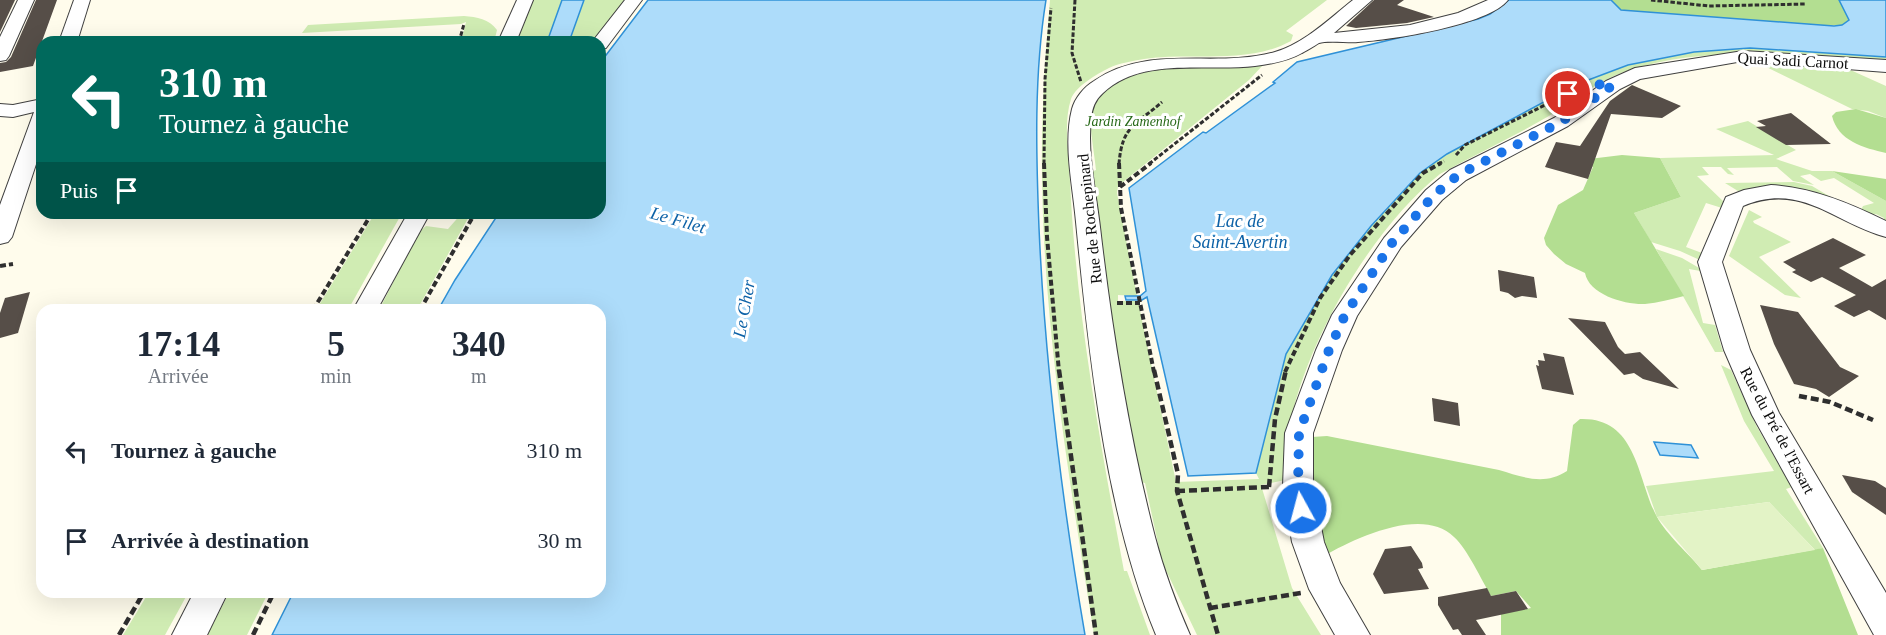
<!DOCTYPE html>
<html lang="fr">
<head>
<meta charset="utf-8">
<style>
  :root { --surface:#fff; --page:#f2f2f3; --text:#1f2937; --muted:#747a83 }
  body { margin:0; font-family:"Times New Roman",serif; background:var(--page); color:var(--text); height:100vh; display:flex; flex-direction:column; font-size:22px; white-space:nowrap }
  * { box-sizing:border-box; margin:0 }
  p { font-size:20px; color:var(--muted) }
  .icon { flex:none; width:33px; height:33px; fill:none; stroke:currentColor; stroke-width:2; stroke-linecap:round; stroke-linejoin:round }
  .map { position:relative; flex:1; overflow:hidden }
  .details { position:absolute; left:36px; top:304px; width:570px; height:294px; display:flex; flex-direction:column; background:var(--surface); border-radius:18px; box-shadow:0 6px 24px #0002 }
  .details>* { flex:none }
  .banner { position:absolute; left:36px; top:36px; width:570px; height:183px; border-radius:18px; box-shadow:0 6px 24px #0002; background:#00695c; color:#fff; overflow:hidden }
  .pin { position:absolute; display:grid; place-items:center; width:51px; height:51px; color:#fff; margin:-26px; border:3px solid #fff; border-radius:50%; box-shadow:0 2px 6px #0007 }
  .me { position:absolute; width:66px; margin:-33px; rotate:353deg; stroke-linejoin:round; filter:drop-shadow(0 0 4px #0008) }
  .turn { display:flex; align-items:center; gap:21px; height:126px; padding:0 24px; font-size:27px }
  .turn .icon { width:78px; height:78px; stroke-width:2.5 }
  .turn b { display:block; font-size:42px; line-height:51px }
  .then { display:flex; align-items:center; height:57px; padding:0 24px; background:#0003; gap:12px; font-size:22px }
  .eta { display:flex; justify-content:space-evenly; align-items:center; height:102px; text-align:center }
  .eta b { font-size:36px; font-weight:700; line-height:42px }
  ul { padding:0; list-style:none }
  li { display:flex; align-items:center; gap:18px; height:90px; padding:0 24px }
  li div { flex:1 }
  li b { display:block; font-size:22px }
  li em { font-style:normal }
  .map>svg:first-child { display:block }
  .green { fill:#d0ecb3 }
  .forest { fill:#b3de91 }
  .pitch { fill:#e3f3c6 }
  .water { fill:#addcfa; stroke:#2f91d7; stroke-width:1.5 }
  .building { fill:#564e48 }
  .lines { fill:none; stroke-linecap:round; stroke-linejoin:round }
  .minor-casing { stroke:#404040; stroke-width:2 }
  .path-far2 { stroke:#2f2f2f; stroke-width:3; stroke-dasharray:4.5 2; stroke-linecap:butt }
  .path-far1 { stroke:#2f2f2f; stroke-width:4; stroke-dasharray:6 3; stroke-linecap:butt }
  .path { stroke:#2f2f2f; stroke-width:4.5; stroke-dasharray:8 4; stroke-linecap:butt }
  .minor { fill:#fff; fill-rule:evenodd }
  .route { stroke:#1a73e8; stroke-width:10; stroke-dasharray:0 18 }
  .labels { text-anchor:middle; stroke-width:6; stroke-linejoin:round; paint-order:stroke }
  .far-park-label { font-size:14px; font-style:italic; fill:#286919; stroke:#fff }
  .street-label { font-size:16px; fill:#0d0d0d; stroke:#fff }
  .water-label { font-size:18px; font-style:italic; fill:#0d62a7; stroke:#fff }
</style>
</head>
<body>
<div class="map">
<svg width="1886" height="635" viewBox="0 0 1886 635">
  <rect width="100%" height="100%" fill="#fffcec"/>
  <!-- green -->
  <g class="green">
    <polygon points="533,0 562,0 547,42 516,42"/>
    <polygon points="584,0 628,0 596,42 569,42"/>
    <path d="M1050,0h277l-41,31 7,4 -2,6c-44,24 -99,11 -147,18 -11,2 -25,4 -35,9 -12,6 -33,18 -38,31 -8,25 -2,56 -1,82 6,131 30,261 54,390h3l23,64h-56c-24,-151 -50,-304 -52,-457 -1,-60 3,-119 8,-178z"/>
    <path d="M464,16c13,1 25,3 33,14l-3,12h-33l5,-20 -5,2 -159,9 6,-8z"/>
    <path d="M1745,48l141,9v5c-85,-5 -175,-19 -259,9 -29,9 -52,30 -78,45 -36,21 -73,38 -109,58 -68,54 -136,170 -151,256 -2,16 -3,34 -4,50l-24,5 31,103 29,47h-124l-35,-73 -17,-79 -6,-1 -24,-136 -21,-154 -1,-21 3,-1c-1,-13 -7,-44 -5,-55 7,-58 131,-48 173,-51l-15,16 -131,106 -1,7 20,103 -19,-1v6h20l38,181 83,-3 -3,-6 1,-9 29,-110 46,-79 39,-49 49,-53 26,-19 96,-51 26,-11 -1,-4 61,-23 66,-13z"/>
    <polygon points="1754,61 1846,68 1886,86 1886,118 1868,111 1852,109"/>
    <polygon points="1748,121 1796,150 1776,159 1812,171 1832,171 1886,201 1886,220 1883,221 1884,218 1876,214 1872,215 1861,210 1863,206 1874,203 1834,178 1821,181 1810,174 1800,176 1814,185 1793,181 1777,167 1727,168 1734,175 1728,174 1721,167 1702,167 1709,175 1697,176 1724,202 1722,208 1706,203 1686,247 1702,253 1702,261 1680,251 1651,242 1634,213 1681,197 1660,158 1774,155 1716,129"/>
    <polygon points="1794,182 1812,186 1834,199 1768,188 1738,191 1725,183"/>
    <polygon points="1749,210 1762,217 1753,221 1754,223 1791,242 1759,257 1801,298 1785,295 1729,256"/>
    <polygon points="375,213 402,213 348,310 316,310"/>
    <polygon points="462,213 471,213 417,310 379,310 419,232 426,226 448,229"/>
    <polygon points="1656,249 1682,258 1706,272 1689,269 1703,323 1715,325 1723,352 1715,352"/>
    <polygon points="1721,365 1731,370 1757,427 1792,487 1786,489 1823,548 1815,550 1769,502 1657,517 1646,486 1774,471 1744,421"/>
    <polygon points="149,592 188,593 165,635 123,635"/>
    <polygon points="229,593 268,593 247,635 207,635"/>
  </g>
  <!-- forest -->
  <g class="forest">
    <polygon points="1611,0 1839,0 1849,20 1842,25 1819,26 1621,10"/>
    <path d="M1856,109l30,9v35c-22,-5 -48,-12 -54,-37l4,-4z"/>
    <path d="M1622,155l38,3 21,39 -47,16 50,83c-13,3 -26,7 -39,8 -19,1 -56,-9 -60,-31l-19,-9 -12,-10 -8,-9 -2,-7 14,-33 25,-15 10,-23 -12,-7z"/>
    <polygon points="1832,171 1886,179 1886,201"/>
    <path d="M1580,419c58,-2 57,61 77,98 9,17 32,37 45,53l121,-22 35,87h-357v-21l30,-6 -15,-17 -25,5c-10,-17 -23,-46 -37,-59 -31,-31 -99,1 -130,19l-11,-65 -1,-54 15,-1 172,34c24,7 45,16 68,1l6,-46z"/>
  </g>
  <!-- pitch -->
  <polygon class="pitch" points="1769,502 1815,550 1702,570 1657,517"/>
  <!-- water -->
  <g class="water">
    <polygon points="562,0 584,0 569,42 547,42"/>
    <path d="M648,0h398c-12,74 -10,152 -7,228 6,136 23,273 46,407h-813l21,-42 307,-1v-282h-162l17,-30 44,-67h101v-150z"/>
    <polygon points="1509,0 1611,0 1621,10 1834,26 1842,25 1849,20 1839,0 1886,0 1886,57 1750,48 1694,52 1628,65 1567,88 1568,92 1542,103 1447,154 1420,173 1371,226 1332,275 1286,354 1256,473 1188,476 1147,297 1142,300 1126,300 1125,296 1140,296 1146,291 1129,188 1203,132 1206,133 1275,83 1273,82 1297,62 1478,19 1490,14"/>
    <polygon points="1654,442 1691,445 1698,458 1660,455"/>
  </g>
  <!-- building -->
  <g class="building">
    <polygon points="0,0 15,0 0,32"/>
    <polygon points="36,0 57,0 33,66 0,72 0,63 6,62 11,57"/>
    <polygon points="1374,0 1404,0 1397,5 1434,17 1407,23 1356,28 1346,26"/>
    <polygon points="1632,85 1681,106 1662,118 1611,114 1588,179 1545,167 1556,142 1580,146 1610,101"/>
    <polygon points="1791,113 1831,144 1786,145 1756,127 1766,126 1757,121"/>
    <polygon points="1833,238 1866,255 1839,268 1872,287 1886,279 1886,320 1869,310 1854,317 1834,306 1856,295 1822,277 1811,282 1792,272 1796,270 1783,262"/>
    <polygon points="1498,270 1534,277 1537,298 1522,296 1515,298 1508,293 1500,291"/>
    <polygon points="30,292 18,333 0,338 0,313 5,298"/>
    <polygon points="1760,305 1798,312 1840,367 1859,376 1829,397 1816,389 1794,384 1774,344"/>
    <polygon points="1568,318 1605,322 1618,347 1625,354 1640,352 1679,389 1643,379 1634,373 1624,375"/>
    <polygon points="1543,353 1564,357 1574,395 1542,389 1536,365 1539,366 1538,360 1545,361"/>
    <polygon points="1432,398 1458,403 1460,426 1434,421"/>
    <polygon points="1842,475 1875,481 1886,488 1886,515 1852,492"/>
    <polygon points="1411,546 1422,563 1423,568 1418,569 1429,589 1384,594 1373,574 1385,549"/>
    <polygon points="1487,588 1491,596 1516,591 1528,609 1476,620 1486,635 1462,635 1458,629 1453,630 1438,605 1438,597"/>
  </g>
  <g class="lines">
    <defs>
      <g id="minor">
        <polygon points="18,0 34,0 9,56 6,60 0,61 0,37"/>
        <polygon points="74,0 90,0 77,42 59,42"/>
        <polygon points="517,0 533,0 516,42 498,42"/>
        <polygon points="625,0 642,0 606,48 600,49 600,42 592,42"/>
        <path d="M1353,0h19l-38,33 76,-8 48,-12 30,-13h20c-19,25 -117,40 -150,42 -9,1 -31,-2 -39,1 -5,3 -11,7 -17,10 -14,8 -31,11 -47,13 -49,6 -113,-10 -152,27 -8,7 -11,15 -12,26 -4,35 5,73 9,108 12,104 29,209 55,310 9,34 21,66 35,98h-34c-51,-123 -67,-280 -80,-413 -3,-35 -13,-78 -4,-113 3,-11 12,-22 22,-28 55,-38 121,-12 181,-29 30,-9 54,-33 78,-52z"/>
        <polygon points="1743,51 1886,60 1886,72 1743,61 1640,79 1620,89 1568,126 1466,180 1442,200 1401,247 1357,316 1342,350 1313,433 1313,486 1324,542 1340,583 1370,635 1335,635 1309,589 1292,542 1283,486 1285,433 1316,350 1332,315 1384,238 1426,190 1450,170 1554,118 1606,81 1635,68"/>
        <polygon points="42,99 42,146 12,237 8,242 0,244 0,205 34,112 13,117 0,116 0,104 13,105"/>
        <path d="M1771,185c42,3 78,18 115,36v16c-51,-13 -84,-56 -143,-31l-21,56 28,88 29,63 107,180v42h-12l-122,-220 -28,-65 -26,-88 28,-65 18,-7z"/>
        <polygon points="408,213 430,213 377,310 353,310"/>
        <polygon points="194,592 228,592 207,635 172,635"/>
      </g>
    </defs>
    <!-- minor casing -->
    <use href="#minor" class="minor-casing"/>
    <!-- path-far2 -->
    <g class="path-far2">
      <polyline points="1075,0 1072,53 1081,82"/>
      <polyline points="1651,0 1709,6 1806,4"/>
      <polyline points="459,42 464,24"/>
      <polyline points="1456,155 1465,145 1567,94"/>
      <polyline points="1044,164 1045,79 1051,8"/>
      <path d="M1119,164c3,-39 17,-39 43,-62"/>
      <polyline points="1149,164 1262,75"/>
      <polyline points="1438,164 1444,161"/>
    </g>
    <!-- path-far1 -->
    <g class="path-far1">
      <polyline points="1044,163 1047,237 1059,372"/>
      <polyline points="1119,163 1121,208 1154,372"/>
      <polyline points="1120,187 1151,163"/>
      <polyline points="0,266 13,264"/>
      <polyline points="1117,303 1140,303"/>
      <polyline points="313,310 372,213"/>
      <polyline points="420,310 475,213"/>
      <polyline points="1285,372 1320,298 1350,255 1423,173 1441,163"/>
    </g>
    <!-- path -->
    <g class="path">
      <polyline points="1059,370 1096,635"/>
      <polyline points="1154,370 1178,474 1177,491 1218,635"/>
      <polyline points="1799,396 1830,402 1873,420"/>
      <polyline points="1269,487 1275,419 1286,370"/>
      <polyline points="1177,491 1269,487"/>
      <polyline points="1210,608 1301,593"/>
      <polyline points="119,635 144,592"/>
      <polyline points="253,635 274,592"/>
    </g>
    <!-- minor -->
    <use href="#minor" class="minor"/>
  </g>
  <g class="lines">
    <!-- route -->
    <polyline class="route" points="1301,508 1298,486 1299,433 1329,350 1345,315 1392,243 1434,195 1458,175 1561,122 1613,85 1589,84 1568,94"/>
  </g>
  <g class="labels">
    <!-- far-park labels -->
    <g class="far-park-label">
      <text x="1133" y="126">Jardin Zamenhof</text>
    </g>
    <!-- street labels -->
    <g class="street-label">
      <text transform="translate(1793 60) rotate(3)" y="6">Quai Sadi Carnot</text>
      <text transform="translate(1089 219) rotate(-96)" y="6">Rue de Rochepinard</text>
      <text transform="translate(1778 430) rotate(62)" y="6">Rue du Pré de l'Essart</text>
    </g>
    <!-- water labels -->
    <g class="water-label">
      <text transform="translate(678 220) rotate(16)" y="6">Le Filet</text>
      <text x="1240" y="227">Lac de<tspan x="1240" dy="21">Saint-Avertin</tspan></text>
      <text transform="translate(744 309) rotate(-80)" y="6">Le Cher</text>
    </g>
  </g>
</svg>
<div class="pin" style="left:1568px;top:94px;background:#d93025"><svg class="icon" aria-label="arrive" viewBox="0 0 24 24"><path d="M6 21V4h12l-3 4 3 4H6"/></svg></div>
<svg class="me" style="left:1301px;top:508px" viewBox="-20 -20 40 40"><circle r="17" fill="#1a73e8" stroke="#fff" stroke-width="3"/><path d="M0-11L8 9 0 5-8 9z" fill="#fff"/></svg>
<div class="banner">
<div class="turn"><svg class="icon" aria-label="left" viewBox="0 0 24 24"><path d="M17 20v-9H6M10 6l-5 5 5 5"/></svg><div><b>310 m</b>Tournez à gauche</div></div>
<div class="then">Puis<svg class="icon" aria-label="arrive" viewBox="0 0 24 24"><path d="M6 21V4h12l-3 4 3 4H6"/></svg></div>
</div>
<section class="details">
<div class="eta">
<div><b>17:14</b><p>Arrivée</p></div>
<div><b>5</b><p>min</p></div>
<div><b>340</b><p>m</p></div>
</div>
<ul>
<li><svg class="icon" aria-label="left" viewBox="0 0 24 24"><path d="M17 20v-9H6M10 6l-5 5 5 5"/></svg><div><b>Tournez à gauche</b></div><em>310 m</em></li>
<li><svg class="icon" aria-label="arrive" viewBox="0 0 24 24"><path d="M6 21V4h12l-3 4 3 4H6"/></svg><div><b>Arrivée à destination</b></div><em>30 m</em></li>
</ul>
</section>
</div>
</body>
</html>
